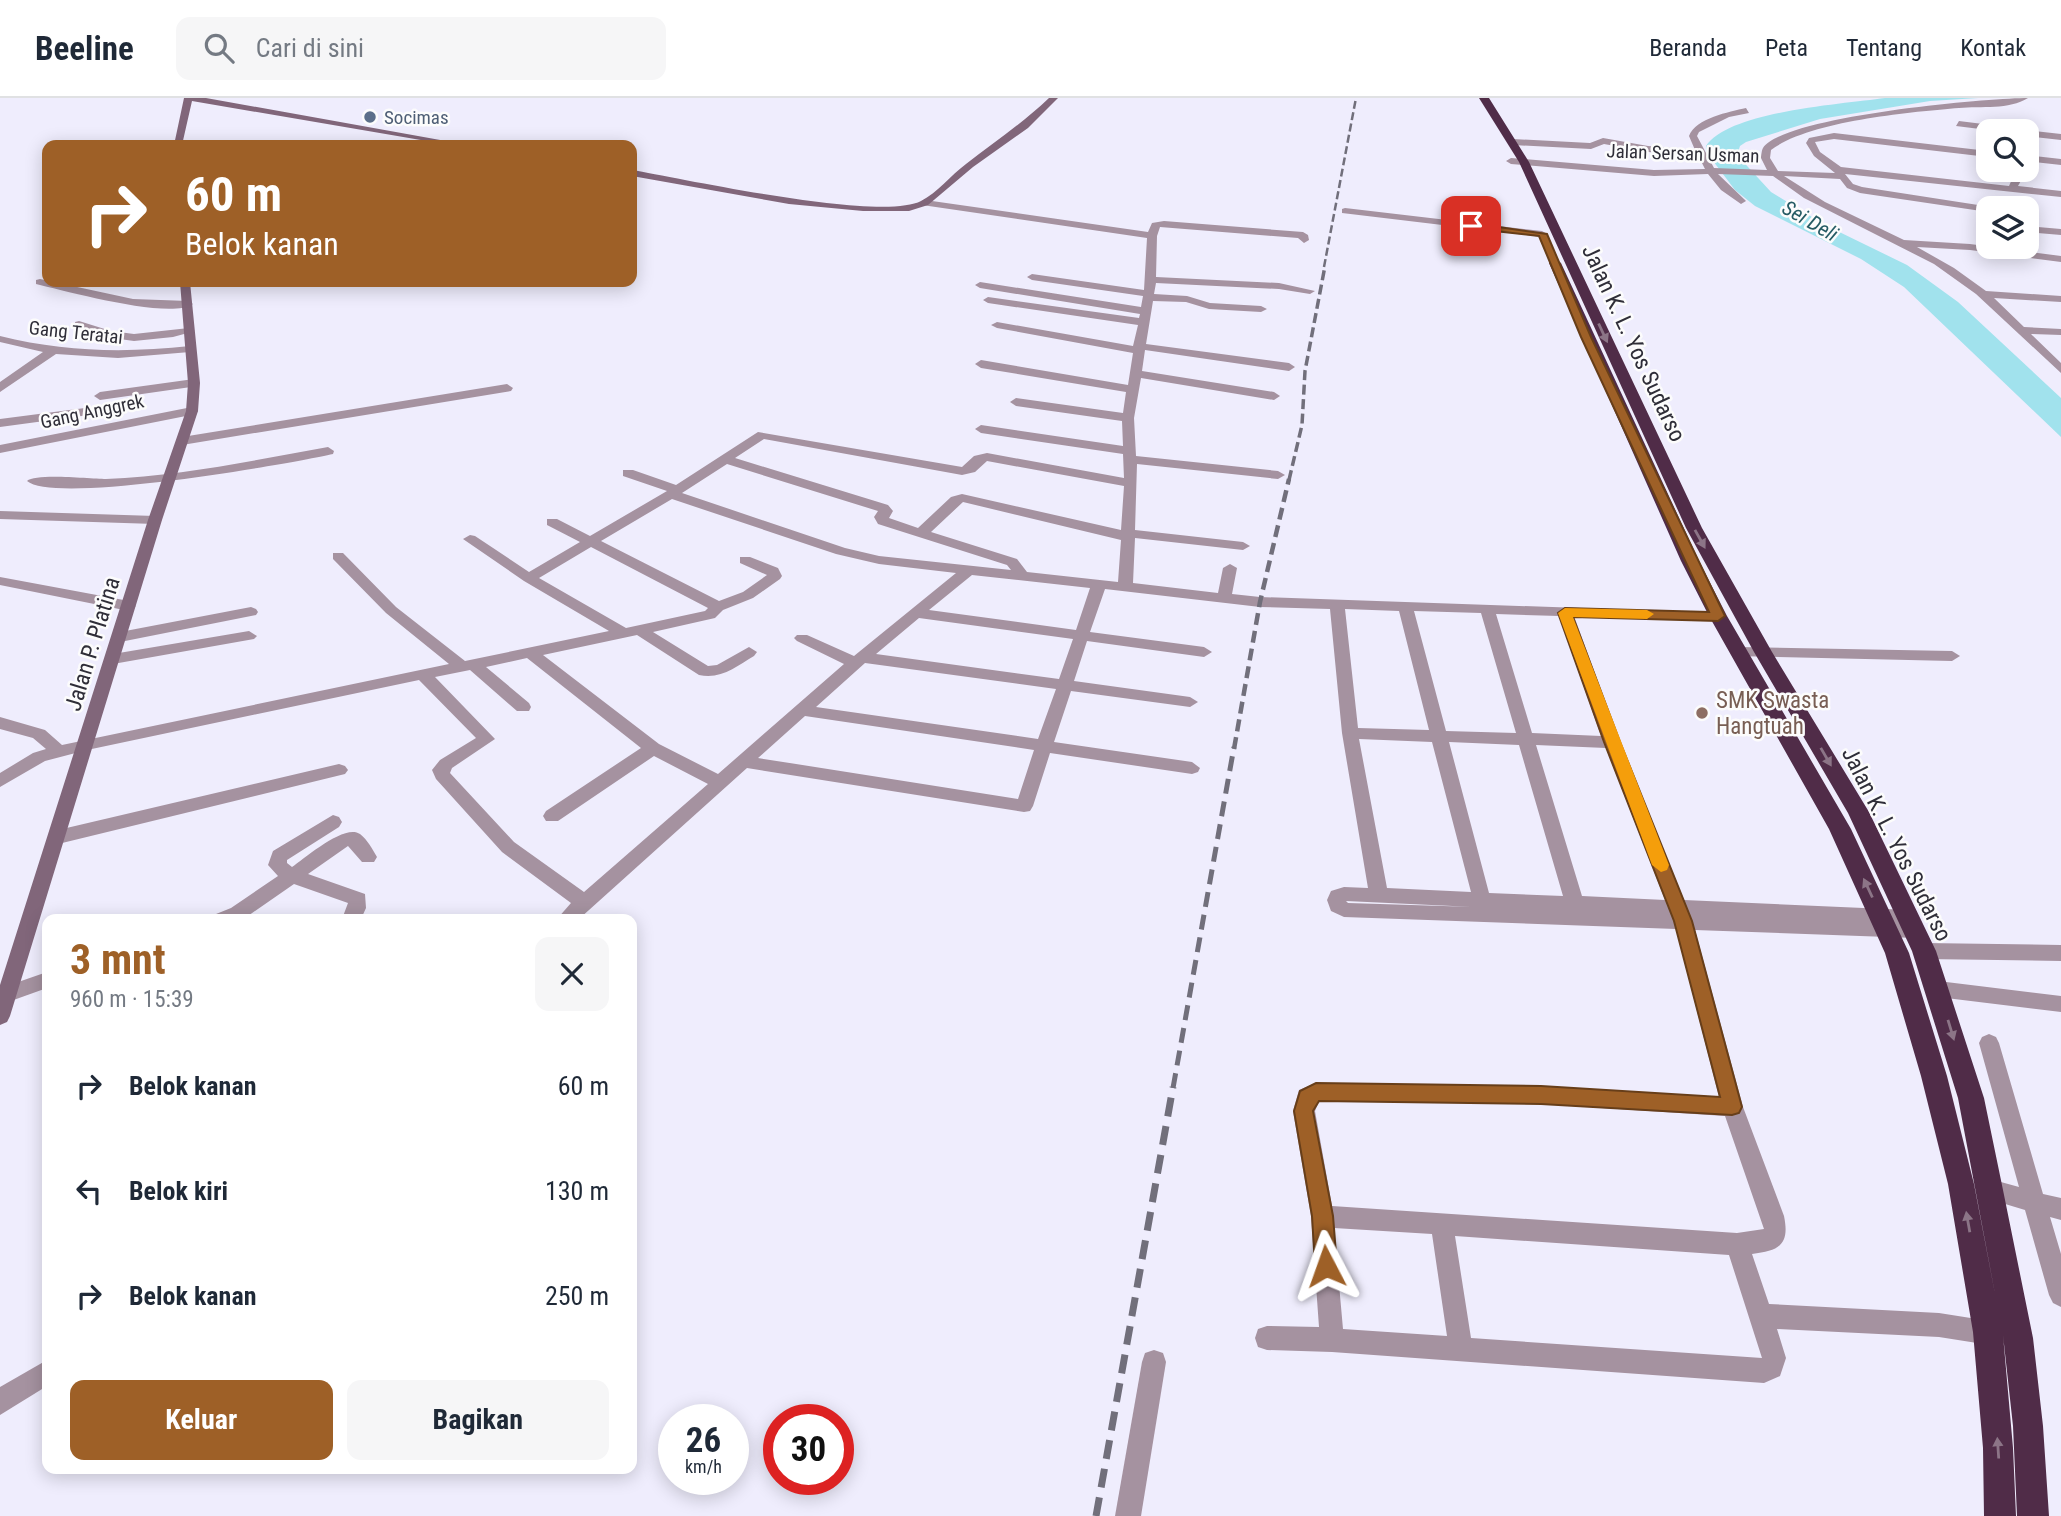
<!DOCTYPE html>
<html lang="id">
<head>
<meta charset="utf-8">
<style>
  :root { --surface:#fff; --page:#f6f6f7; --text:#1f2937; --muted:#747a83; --line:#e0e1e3; --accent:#9e6027 }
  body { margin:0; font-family:"Roboto Condensed",sans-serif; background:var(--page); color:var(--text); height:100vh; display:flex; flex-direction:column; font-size:26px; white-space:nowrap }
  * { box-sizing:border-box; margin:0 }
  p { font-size:23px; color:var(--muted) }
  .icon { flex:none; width:38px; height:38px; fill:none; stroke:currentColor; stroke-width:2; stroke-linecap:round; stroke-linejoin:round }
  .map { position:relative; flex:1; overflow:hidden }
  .drawer { position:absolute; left:42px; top:816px; width:595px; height:560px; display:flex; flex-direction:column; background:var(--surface); border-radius:14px; box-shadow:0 4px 18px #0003 }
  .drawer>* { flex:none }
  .guide { position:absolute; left:42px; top:42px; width:595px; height:147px; border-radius:14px; box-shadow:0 4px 18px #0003; background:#9e6027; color:#fff; overflow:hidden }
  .controls { position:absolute; left:1976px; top:21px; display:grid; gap:14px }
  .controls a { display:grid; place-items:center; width:63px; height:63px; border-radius:14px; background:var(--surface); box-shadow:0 4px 18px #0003; font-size:35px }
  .speed { position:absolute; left:658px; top:1306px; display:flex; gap:14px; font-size:35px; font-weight:700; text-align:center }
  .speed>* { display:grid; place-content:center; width:91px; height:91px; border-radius:50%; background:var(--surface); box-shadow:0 4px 18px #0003; line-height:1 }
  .speed small { font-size:18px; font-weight:400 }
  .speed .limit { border:10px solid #d22; background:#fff; color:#111 }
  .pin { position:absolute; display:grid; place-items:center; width:60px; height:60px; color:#fff; margin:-30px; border-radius:14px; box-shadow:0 4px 10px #0006 }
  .me { position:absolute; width:77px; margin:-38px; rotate:356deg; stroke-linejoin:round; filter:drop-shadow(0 0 5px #0008) }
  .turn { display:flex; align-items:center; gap:24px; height:147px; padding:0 28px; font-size:32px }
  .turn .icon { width:91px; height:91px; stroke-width:2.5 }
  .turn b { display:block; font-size:49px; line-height:60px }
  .round { display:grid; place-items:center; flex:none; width:74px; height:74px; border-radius:14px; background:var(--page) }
  .summary { display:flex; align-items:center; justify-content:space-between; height:119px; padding:0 28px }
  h1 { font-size:42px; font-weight:700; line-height:52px; color:var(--accent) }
  .cta { display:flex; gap:14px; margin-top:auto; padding:14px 28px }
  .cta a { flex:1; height:80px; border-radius:14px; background:var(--accent); color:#fff; font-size:28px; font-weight:700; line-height:80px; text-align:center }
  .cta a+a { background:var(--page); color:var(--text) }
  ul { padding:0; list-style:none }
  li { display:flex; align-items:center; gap:21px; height:105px; padding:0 28px }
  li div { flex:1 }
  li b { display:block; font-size:26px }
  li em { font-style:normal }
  header { display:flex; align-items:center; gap:42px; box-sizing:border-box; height:98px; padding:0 35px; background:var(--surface); border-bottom:2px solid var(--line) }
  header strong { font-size:33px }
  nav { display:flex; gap:38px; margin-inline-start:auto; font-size:24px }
  .search { width:490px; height:63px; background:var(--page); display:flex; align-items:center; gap:18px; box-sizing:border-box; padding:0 24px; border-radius:14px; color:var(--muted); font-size:26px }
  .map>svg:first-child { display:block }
  .water { fill:#a1e2ed }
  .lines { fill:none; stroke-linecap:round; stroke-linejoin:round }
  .street { fill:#a592a0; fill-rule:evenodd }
  .secondary { fill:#81667a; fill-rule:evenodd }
  .highway { fill:#502c48; fill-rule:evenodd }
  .rail-far4 { stroke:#716f7b; stroke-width:2.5; stroke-dasharray:8 3.5; stroke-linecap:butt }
  .rail-far3 { stroke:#716f7b; stroke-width:3.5; stroke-dasharray:10 4.5; stroke-linecap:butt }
  .rail-far2 { stroke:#716f7b; stroke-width:4.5; stroke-dasharray:12 6; stroke-linecap:butt }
  .rail-far1 { stroke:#716f7b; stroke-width:5; stroke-dasharray:15 8; stroke-linecap:butt }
  .rail { stroke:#716f7b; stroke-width:7; stroke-dasharray:19 10; stroke-linecap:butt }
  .oneway { fill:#8c7587 }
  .route { fill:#9e6027; stroke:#673e19; stroke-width:2 }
  .slow { fill:#f59e0b }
  .service-dot { fill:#5c6f8a; stroke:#fcfcfc; stroke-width:2.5 }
  .education-dot { fill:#8d6e63; stroke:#fcfcfc; stroke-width:2.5 }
  .labels { text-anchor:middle; stroke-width:5; stroke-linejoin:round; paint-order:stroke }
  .far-service-label { font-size:19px; fill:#4e5e75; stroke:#fcfcfc; text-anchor:start }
  .far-street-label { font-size:19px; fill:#2f2e38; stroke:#fcfcfc }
  .far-water-label { font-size:21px; font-style:italic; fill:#255b64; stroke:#fcfcfc }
  .street-label { font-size:23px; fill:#2f2e38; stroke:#fcfcfc }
  .education-label { font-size:23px; fill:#785e54; stroke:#fcfcfc; text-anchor:start }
</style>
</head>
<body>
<header>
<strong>Beeline</strong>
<div class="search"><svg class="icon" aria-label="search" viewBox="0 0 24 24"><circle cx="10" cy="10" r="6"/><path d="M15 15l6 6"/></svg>Cari di sini</div>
<nav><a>Beranda</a><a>Peta</a><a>Tentang</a><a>Kontak</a></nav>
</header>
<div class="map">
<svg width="2061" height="1418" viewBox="0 0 2061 1418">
  <rect width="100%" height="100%" fill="#efedfd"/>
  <!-- water -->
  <path class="water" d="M1885,0h93l-48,3 -110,18 -74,23 -6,4 -3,9 34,37 54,33 82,40 51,37 103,96v39l-157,-150 -43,-28 -106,-53 -20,-16 -28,-37 -1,-7c23,-35 138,-42 179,-48z"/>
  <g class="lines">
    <!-- street -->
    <g class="street">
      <path d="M2028,0c-19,12 -47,8 -69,10 -48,4 -150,13 -188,42l-1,8 8,13 57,2 -21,-17 -8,-13 3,-5 25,-5 154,18v6l-154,-18 -19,3 5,10 21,15 168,19 4,-9 -1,-5 7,-2 4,7 -5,9 43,5v6l-216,-23 8,10 9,3 129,20 -3,5 -128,-19 -13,-5 -7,-9 -56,-3 41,26 79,38 66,4 91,12v6l-91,-12 -53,-3 37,21 32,23 75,5v6l-67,-4 30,29 37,2v6l-30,-1 30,29v10l-85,-79 -42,-30 -130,-66 -31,-22 -55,-2 26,25 2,2 -5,3 -20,-14 -13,-16 -54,2 -143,-12 -5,-3 5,-3 143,12 51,-1 -7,-14 -50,-3 -44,-8 -13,5 -78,-4 -4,-3 4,-3 77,4 13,-5 45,8 47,4 -6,-14c7,-18 40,-24 57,-28l3,5 -20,4 -30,15 -2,4 17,32 53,2 -6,-12c0,-2 1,-9 2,-10 21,-32 224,-50 265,-50z"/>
      <polygon points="1959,23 2015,30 2019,33 1996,33 1956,28"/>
      <polygon points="2026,32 2061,36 2061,42 2026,38 2026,33 2023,33"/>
      <polygon points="2026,57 2061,61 2061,67 2026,63"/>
      <path d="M925,102l223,32 4,-9 12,-2 139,11 5,3 1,5 -5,3 -6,-5 -138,-11 -3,9 -1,41 123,6 36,8 -5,3 -31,-5 -123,-6 -2,11 33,2 23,7 51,3 6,3 -6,3 -52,-3 -23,-7 -33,-1 -7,43 143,19 6,4 -6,4 -144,-21 -3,21 132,21 6,4 -6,4 -133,-22 -7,40 2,38 142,15 7,4 -7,4 -141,-15 -2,66 108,12 7,4 -7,4 -108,-12 -2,45 85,10 5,-25 7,-4 7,4 -5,26 28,3 463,16 3,3 -8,5 -144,-5 46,126 64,158 225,10 7,2 2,5 -3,5 7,3 3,5 -3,5 -7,3 -220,-8 48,177 41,109c6,29 -5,35 -32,38l17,50 170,9 57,9 9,3 3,9 -3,9 -9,3 -57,-9 -162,-8 9,29 -6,18 -16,7 -432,-31 -65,-2 -9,-3 -3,-9 3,-9 9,-3 52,1 -8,-111 -18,-105 6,-21 17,-7 225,3 178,11 -43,-168 -332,-12 -13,-6 -4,-11 4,-9 13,-4 24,1 -26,-155 -12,-124 -70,-2 -155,-18 -15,43 114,15 8,5 -8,5 -117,-16 -13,40 116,16 8,5 -8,5 -119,-16 -17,51 138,20 8,6 -2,4 -6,2 -142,-21 -17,53 -3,5 -6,1 -277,-44 -168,151h-22l14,-16 -69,-51 -66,-73 -4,-9 8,-10 36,-22 -57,-58 -332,70 -42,11 -45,26v-14l33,-20 13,-4 -13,-11 -33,-9v-12l45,13 17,15 387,-81 -63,-51 -53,-54v-6h10l53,54 69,54 144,-30 -85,-50 -61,-42 7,-4 5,1 54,36 51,-30 -33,-17v-6h10l33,17 77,-45 -44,-15v-6h10l43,15 82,-53 204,35 12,-11 13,-3 137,25 -1,-24 -142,-21 -6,-4 6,-4 142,21 -1,-25 -106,-15 -6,-4 6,-4 107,15 3,-21 -145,-24 -6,-4 6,-4 147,25 5,-32 -136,-25 -6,-3 6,-3 136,24 5,-21 -150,-22 -5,-3 5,-3 151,21 1,-4 -160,-26 -5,-3 5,-3 161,25 2,-11 -111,-16 -5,-3 5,-3 112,16 3,-52 -225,-33v-4zM764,341l198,36 13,-3 12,-11 137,25 -3,44 -159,-36 -11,3 -33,31 -29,-10 4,-7 -5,-6 -153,-47zM727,366l151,47 -4,6 4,7 129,41 4,5 -132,-14 -34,-8 -163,-55zM672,401l164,55 43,10 77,9 -102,83 -47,-21h-10l-3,3 3,3 47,23 -126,110 -59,-30 -116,-89 94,-20 62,40c22,5 38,-9 55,-19l3,-4 -8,-5 -32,18 -9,1 -55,-34 62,-14 8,-8 30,-12 27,-19 2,-3 -4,-8 -28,-11h-10v6l27,12 -24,17 -24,9 -118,-60zM963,404l158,38 -3,42 -91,-10 -10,-13 -86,-27zM591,449l117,61 -3,3 -79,17 -87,-50zM972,477l118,13 -14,42 -147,-20zM1345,511l54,2 30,119 -71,-2zM1414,513l67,2 35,120 -70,-2zM1496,516l63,2 42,120 -69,-3zM919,520l154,21 -14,40 -183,-25zM527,560l114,90 -95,63 -3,5 3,5h12l96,-65 54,28 -124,108 -70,-50 -64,-69 2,-5 43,-29 -60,-62 35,-7 47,41h12l2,-4 -2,-4 -43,-36zM865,565l191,26 -18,50 -222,-32zM805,618l229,34 -16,49 -260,-41zM1359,641l73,3 39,150 -84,-4zM1449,644l70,3 44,151 -74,-3zM1536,647l70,3 59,152 -83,-4zM1346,803l128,6h1l-127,-4zM1319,1003l222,3 184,12 39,113 -27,4 -405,-27 -17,-95zM1334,1130l98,6 15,102 -104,-7zM1455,1138l274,19 33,103 -291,-20z"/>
      <polygon points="1345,110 1542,133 1547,136 1542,139 1342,115 1342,111"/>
      <polygon points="2026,128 2061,131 2061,137 2026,134"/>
      <path d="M40,181l93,20 55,2 5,3c-23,16 -127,-13 -157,-20v-4z"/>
      <polygon points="79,223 111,233 134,236 189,230 195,233 173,239 134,243 105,239 75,228 75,224"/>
      <path d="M0,238c64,16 125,17 190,10l6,3 -6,3 -72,6 -62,-4 -56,38v-10l43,-30 -43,-10z"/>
      <polygon points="194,281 198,282 198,288 100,302 94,298 100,294"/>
      <polygon points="507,286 513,290 511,293 182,347 176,343 182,339"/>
      <polygon points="192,309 198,313 196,316 0,355 0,347"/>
      <polygon points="85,310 91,314 89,317 0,329 0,321"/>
      <path d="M328,349l6,4 -1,3c-44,10 -278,51 -306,27 9,-8 63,-2 79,-2 75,-3 149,-19 222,-32z"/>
      <polygon points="0,413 155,418 162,422 155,426 0,421"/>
      <polygon points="0,479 129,503 136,508 129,513 0,487"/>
      <polygon points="251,509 256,511 258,514 256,517 120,544 112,539 120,534"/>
      <polygon points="249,533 257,538 254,541 113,566 105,561 113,556"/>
      <polygon points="1738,549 1952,553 1960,558 1952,563 1733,558 1730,554 1733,550"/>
      <polygon points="339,666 345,668 348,672 345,676 58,746 52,744 49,739 52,734 58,732"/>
      <path d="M333,717l6,2 3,5 -3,5 -52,33v3l5,4c13,-9 53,-44 68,-33 7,5 13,16 17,23l-3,5h-12l-14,-16 -40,28 57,20 1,14 -5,11h-19l6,-16 -54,-19 -49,34 -31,1 2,-5 15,-6 47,-32 -10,-11 5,-14z"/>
      <polygon points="1924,845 2061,847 2061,863 1924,861 1917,859 1914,853 1917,847"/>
      <polygon points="47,874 47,890 8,904 1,902 1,890"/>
      <polygon points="1938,883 2061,898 2061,914 1938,899 1931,897 1928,891 1931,885"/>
      <polygon points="1989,936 1996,939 1999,945 2043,1096 2061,1100 2061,1122 2050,1119 2061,1156 2061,1209 2053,1205 2049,1197 2025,1112 1982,1099 1979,1092 1982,1085 1990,1081 2019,1089 1979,945 1982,939"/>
      <polygon points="1154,1252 1163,1255 1166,1264 1141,1418 1115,1418 1142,1264 1145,1255"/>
      <polygon points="47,1262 47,1288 0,1317 0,1289"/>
    </g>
    <!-- secondary -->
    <g class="secondary">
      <polygon points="184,0 206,0 468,47 450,47 192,3 182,47 174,47"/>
      <path d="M1049,0h9l-30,30 -55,39 -45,38 -19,6h-46l-74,-7 -157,-28v-6c52,9 249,52 289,31 16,-8 30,-26 45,-37 28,-22 57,-41 83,-66z"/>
      <polygon points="180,184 190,184 200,285 198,313 162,422 10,918 7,924 0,927 0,887 148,422 186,313 188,285"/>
    </g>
    <!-- highway -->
    <polygon class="highway" points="1479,0 1489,0 1529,64 1702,430 1772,554 1869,714 1936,853 1984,1000 2003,1092 2033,1240 2043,1328 2049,1418 2017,1418 2013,1328 2003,1237 2013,1350 2016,1418 1984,1418 1983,1350 1973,1234 1948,1086 1921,978 1885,855 1829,731 1709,518 1681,463 1549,165 1551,162 1555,161 1561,165 1699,463 1727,518 1851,731 1909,855 1947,978 1974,1086 1996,1201 1958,1000 1912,853 1848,715 1754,554 1686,430 1519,64"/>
    <!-- rail-far4 -->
    <polyline class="rail-far4" points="1324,169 1356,0"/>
    <!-- rail-far3 -->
    <polyline class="rail-far3" points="1289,382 1302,327 1305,273 1325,168"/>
    <!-- rail-far2 -->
    <polyline class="rail-far2" points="1234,651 1260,504 1289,381"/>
    <!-- rail-far1 -->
    <polyline class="rail-far1" points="1173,990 1234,649"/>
    <!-- rail -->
    <polyline class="rail" points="1096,1418 1173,989"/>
  </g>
  <!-- one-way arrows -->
  <defs><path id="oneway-solid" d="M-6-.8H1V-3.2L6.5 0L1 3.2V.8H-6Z" transform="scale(1.75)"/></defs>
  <g class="oneway">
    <use href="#oneway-solid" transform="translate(1603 235) rotate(65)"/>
    <use href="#oneway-solid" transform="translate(1700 441) rotate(61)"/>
    <use href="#oneway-solid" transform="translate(1826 659) rotate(60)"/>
    <use href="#oneway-solid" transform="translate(1868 790) rotate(-115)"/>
    <use href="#oneway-solid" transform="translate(1951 932) rotate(73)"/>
    <use href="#oneway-solid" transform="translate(1968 1124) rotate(-100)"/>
    <use href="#oneway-solid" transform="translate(1998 1350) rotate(-94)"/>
  </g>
  <!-- route -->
  <polygon class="route" points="1471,125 1547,136 1591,239 1725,518 1718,523 1573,519 1620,644 1692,823 1742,1009 1739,1015 1732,1017 1541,1006 1319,1003 1313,1013 1333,1118 1337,1168 1334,1175 1326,1178 1319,1175 1315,1168 1312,1118 1294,1013 1300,993 1316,985 1541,988 1720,999 1674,823 1604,644 1558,515 1565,510 1709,514 1581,239 1539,138 1468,130 1468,126"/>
  <!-- slow -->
  <polygon class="slow" points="1565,510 1647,512 1654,516 1647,521 1573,519 1669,767 1667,772 1661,774 1652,767 1558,515"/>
  <!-- markers -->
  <circle class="service-dot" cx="370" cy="19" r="7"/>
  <circle class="education-dot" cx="1702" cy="615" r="7"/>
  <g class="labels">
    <!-- far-service labels -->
    <g class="far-service-label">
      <text x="384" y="26">Socimas</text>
    </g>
    <!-- far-street labels -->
    <g class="far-street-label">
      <text transform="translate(1683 55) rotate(2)" y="7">Jalan Sersan Usman</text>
      <text transform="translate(76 234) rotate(6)" y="7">Gang Teratai</text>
      <text transform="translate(92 313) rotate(-12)" y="7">Gang Anggrek</text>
    </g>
    <!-- far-water labels -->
    <g class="far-water-label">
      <text transform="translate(1810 123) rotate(30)" y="7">Sei Deli</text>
    </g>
    <!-- street labels -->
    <g class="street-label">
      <text transform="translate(1634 245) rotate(65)" y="8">Jalan K. L. Yos Sudarso</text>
      <text transform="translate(92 546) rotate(-73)" y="8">Jalan P. Platina</text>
      <text transform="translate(1897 746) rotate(63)" y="8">Jalan K. L. Yos Sudarso</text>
    </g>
    <!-- education labels -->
    <g class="education-label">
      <text x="1716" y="610">SMK Swasta<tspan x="1716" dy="26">Hangtuah</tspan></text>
    </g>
  </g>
</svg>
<div class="controls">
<a><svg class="icon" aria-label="search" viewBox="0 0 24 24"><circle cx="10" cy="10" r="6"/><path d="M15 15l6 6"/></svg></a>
<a><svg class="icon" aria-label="layers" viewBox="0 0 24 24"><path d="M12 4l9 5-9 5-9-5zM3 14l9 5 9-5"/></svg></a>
</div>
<div class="speed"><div>26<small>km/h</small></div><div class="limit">30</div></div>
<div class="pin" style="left:1471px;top:128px;background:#d93025"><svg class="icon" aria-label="arrive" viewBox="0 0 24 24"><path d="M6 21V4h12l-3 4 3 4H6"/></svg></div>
<svg class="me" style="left:1326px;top:1168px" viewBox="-20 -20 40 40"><path d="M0-17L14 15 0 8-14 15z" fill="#9e6027" stroke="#fff" stroke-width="4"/></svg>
<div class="guide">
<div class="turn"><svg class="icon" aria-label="right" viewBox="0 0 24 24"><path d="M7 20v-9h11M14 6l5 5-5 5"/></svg><div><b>60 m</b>Belok kanan</div></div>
</div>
<section class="drawer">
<div class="summary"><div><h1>3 mnt</h1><p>960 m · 15:39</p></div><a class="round"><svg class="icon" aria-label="close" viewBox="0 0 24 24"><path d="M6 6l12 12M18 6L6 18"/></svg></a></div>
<ul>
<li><svg class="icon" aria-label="right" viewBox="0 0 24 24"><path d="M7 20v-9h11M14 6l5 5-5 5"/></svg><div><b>Belok kanan</b></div><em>60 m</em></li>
<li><svg class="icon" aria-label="left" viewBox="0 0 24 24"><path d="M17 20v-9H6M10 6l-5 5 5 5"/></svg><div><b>Belok kiri</b></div><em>130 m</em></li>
<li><svg class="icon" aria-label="right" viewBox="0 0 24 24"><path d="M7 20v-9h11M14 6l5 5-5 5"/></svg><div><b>Belok kanan</b></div><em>250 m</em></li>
</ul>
<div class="cta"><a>Keluar</a><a>Bagikan</a></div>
</section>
</div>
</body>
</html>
